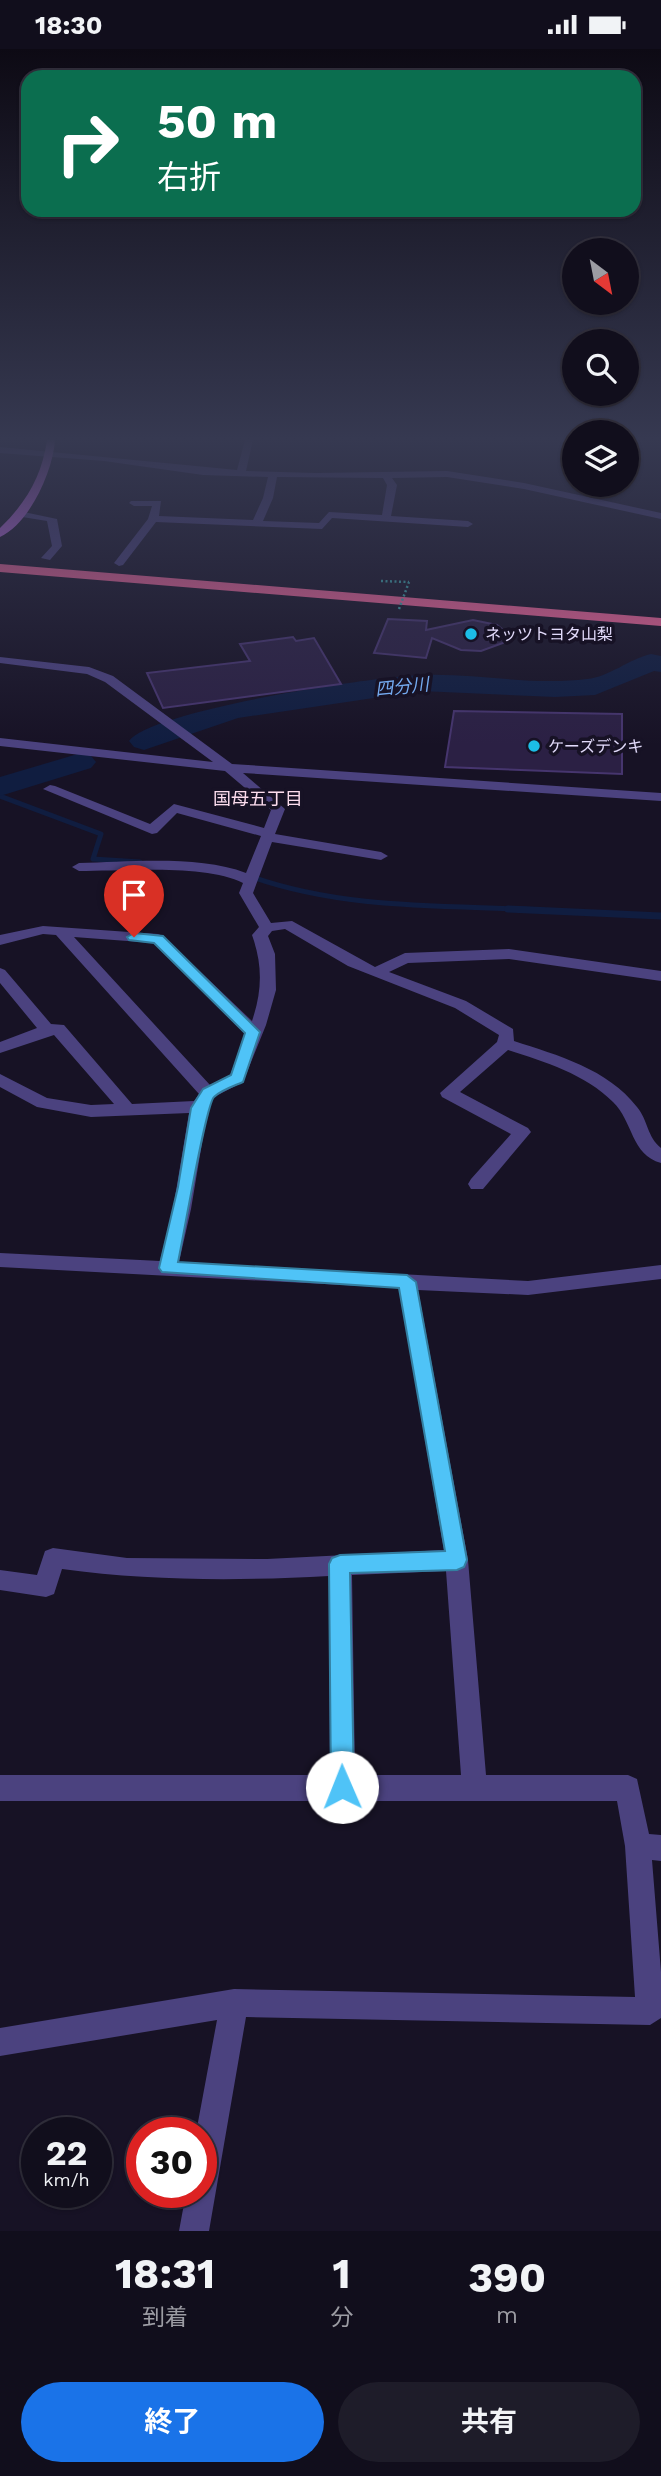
<!DOCTYPE html>
<html lang="ja">
<head>
<meta charset="utf-8">
<style>
  :root { --surface:#110e1c; --page:#1e1c29; --text:#f1f3f6; --muted:#9c9ca3; --line:#302e3b; --accent:#1a73e8 }
  body { margin:0; font-family:"Work Sans","Noto Sans JP",sans-serif; background:var(--page); color:var(--text); height:100vh; display:flex; flex-direction:column; font-size:26px; white-space:nowrap }
  * { box-sizing:border-box; margin:0 }
  p { font-size:23px; color:var(--muted) }
  .icon { flex:none; width:38px; height:38px; fill:none; stroke:currentColor; stroke-width:2; stroke-linecap:round; stroke-linejoin:round }
  .map { position:relative; height:2182px; overflow:hidden }
  .side { display:flex; flex-direction:column; background:var(--surface); flex:1 }
  .side>* { flex:none }
  .guide { position:absolute; left:21px; top:21px; width:620px; height:147px; border-radius:21px; box-shadow:0 2px 5px #0004,0 0 0 2px var(--line); background:#0b6e4f; color:#fff; overflow:hidden }
  .needle { width:46px; rotate:148deg }
  .controls { position:absolute; left:562px; top:189px; display:grid; gap:14px }
  .controls a { display:grid; place-items:center; width:77px; height:77px; border-radius:50%; background:var(--surface); box-shadow:0 2px 5px #0004,0 0 0 2px var(--line); font-size:35px }
  .speed { position:absolute; left:21px; top:2068px; display:flex; gap:14px; font-size:35px; font-weight:700; text-align:center }
  .speed>* { display:grid; place-content:center; width:91px; height:91px; border-radius:50%; background:var(--surface); box-shadow:0 2px 5px #0004,0 0 0 2px var(--line); line-height:1 }
  .speed small { font-size:18px; font-weight:400 }
  .speed .limit { border:10px solid #d22; background:#fff; color:#111 }
  .pin { position:absolute; display:grid; place-items:center; width:60px; height:60px; color:#fff; margin:-72px -30px; border-radius:50% 50% 50% 0; rotate:-45deg; box-shadow:0 0 7px #0007 }
  .pin .icon { rotate:45deg }
  .me { position:absolute; width:77px; margin:-38px; rotate:359deg; stroke-linejoin:round; filter:drop-shadow(0 0 5px #0008) }
  .turn { display:flex; align-items:center; gap:24px; height:147px; padding:0 21px; font-size:32px }
  .turn .icon { width:91px; height:91px; stroke-width:2.5 }
  .turn b { display:block; font-size:49px; line-height:60px }
  .eta { display:flex; justify-content:space-evenly; align-items:center; height:119px; text-align:center }
  .eta b { font-size:42px; font-weight:700; line-height:49px }
  .button { display:flex; gap:14px; margin-top:auto; padding:14px 21px }
  .button a { flex:1; height:80px; border-radius:42px; background:var(--accent); color:#fff; font-size:28px; font-weight:700; line-height:80px; text-align:center }
  .button a+a { background:var(--page); color:var(--text) }
  .status { display:flex; justify-content:space-between; align-items:center; height:49px; padding:0 35px; background:var(--surface); direction:ltr }
  .status svg { height:19px; fill:currentColor }
  .map>svg:first-child { display:block }
  .lines { fill:none; stroke-linecap:round; stroke-linejoin:round }
  .stream-far1 { stroke:#101d40; stroke-width:5 }
  .stream { stroke:#101d40; stroke-width:7 }
  .river { fill:#101d40; fill-rule:evenodd }
  .building { fill:#2b2044; stroke:#46356e; stroke-width:2 }
  .path { stroke:#3da8ac; stroke-width:2.5; stroke-dasharray:2 2.5; stroke-linecap:butt }
  .minor { fill:#4b427f; fill-rule:evenodd }
  .major { fill:#cc6eef; fill-rule:evenodd }
  .highway { fill:#ee6397; fill-rule:evenodd }
  .path-bridge { stroke:#3da8ac; stroke-width:2.5; stroke-dasharray:2 2.5; stroke-linecap:butt }
  .route { fill:#4fc3f7; stroke:#337fa1; stroke-width:2 }
  .poi-dot { fill:#1cbde6; stroke:#171225; stroke-width:2.5 }
  .labels { text-anchor:middle; stroke-width:7; stroke-linejoin:round; paint-order:stroke }
  .far-poi-label { font-size:16px; fill:#e2dbfb; stroke:#171225; text-anchor:start }
  .far-water-label { font-size:18px; font-style:italic; fill:#74aaf0; stroke:#171225 }
  .far-neighbourhood-label { font-size:18px; fill:#fbdced; stroke:#171225 }
</style>
</head>
<body>
<div class="status"><b>18:30</b><svg viewBox="0 0 49 12"><path d="M0 12V9h3v3zM5 12V6h3v6zM10 12V3h3v9zM15 12V0h3v12zM26 1h20v11H26zM47 4h2v5h-2z"/></svg></div>
<div class="map">
<svg width="661" height="2182" viewBox="0 0 661 2182">
  <rect width="100%" height="100%" fill="#171225"/>
  <g class="lines">
    <!-- stream-far1 -->
    <g class="stream-far1">
      <polyline points="0,747 101,785 93,810 140,813"/>
      <path d="M252,828c94,33 192,28 291,33"/>
    </g>
    <!-- stream -->
    <polyline class="stream" points="508,860 661,867"/>
    <!-- river -->
    <g class="river">
      <path d="M651,605l10,2v16l-7,-1 -59,24 -40,2 -134,-6 -183,27 -94,32 -10,-3 -5,-6c22,-31 248,-65 293,-66 55,-2 110,11 165,4 22,-2 42,-20 64,-25z"/>
      <polygon points="81,704 91,707 96,713 91,719 0,747 0,728"/>
    </g>
  </g>
  <!-- building -->
  <g class="building">
    <polygon points="388,570 427,572 426,581 473,571 497,576 508,585 503,594 481,602 461,601 432,589 426,609 374,604"/>
    <polygon points="293,588 296,592 314,589 341,635 163,659 147,624 250,612 240,595"/>
    <polygon points="454,662 622,665 622,725 445,718"/>
  </g>
  <g class="lines">
    <!-- path -->
    <polyline class="path" points="381,532 409,533"/>
    <!-- minor -->
    <g class="minor">
      <path d="M245,391h8l-7,31 70,2 131,-2 77,12 137,30v6l-137,-30 -77,-12 -55,1 5,7 -6,31 77,5 5,3 -5,3 -136,-9 -10,11 -166,-7 -33,43 -4,1 -5,-3 34,-44 4,-13h-18l-5,-3 2,-2h30l-2,15 94,4 10,-22 5,-21 -65,-2 -99,-14 -104,-8v-6l237,23zM277,428l106,1 4,7 -5,30 -53,-3 -10,11 -56,-2 10,-23z"/>
      <polygon points="560,391 574,391 574,395 561,393"/>
      <polygon points="19,462 57,470 62,497 50,511 41,509 52,497 47,472 16,467 16,463"/>
      <path d="M0,608l89,10 24,9 119,88 429,29v8l-418,-28 42,36 -10,25 106,18 7,4 -7,4 -109,-18 -19,51 18,30 21,-2 83,46 30,-14 104,-4 152,22v10l-152,-22 -101,4 -19,9 77,29 47,28 1,12c43,14 94,28 123,66 11,13 10,30 24,41v15c-30,-8 -28,-42 -48,-61 -28,-28 -68,-40 -105,-52l-48,42 68,36 3,4 -48,57h-12l-3,-5 3,-5 40,-45 -69,-37 -2,-4 57,-51 2,-7 -44,-27 -107,-42 -63,-37 -13,2 -4,5 7,18 1,36 -10,35 -23,57 -29,15 -6,10 -17,102 -12,53 349,19 133,-16v14l-133,16 -110,-5 50,270 18,215h142l9,4 12,55 12,1v26l-9,-1 9,112v46l-11,7 -404,-8 -37,214h-30l7,-38h15v-60h-5l21,-113 -217,36v-28l234,-39 401,8 -10,-151 -8,-45h-617v-26h330l-1,-199c-90,5 -179,5 -267,-7l-8,25 -8,3 -46,-7v-20l37,5 8,-24 8,-3 74,10 140,1 177,-9 -45,-262 -399,-21v-14l160,8 13,-52 16,-96 -98,4 -54,-10 -37,-20v-13l47,24 44,7 23,-1 -60,-69 -54,18v-11l37,-14 -37,-45v-15l5,2 46,54 13,1 68,79 62,-3 5,-7 -143,-159 -13,-1 -43,11v-10l43,-9 115,8 5,2 89,85c10,-30 11,-55 0,-86l7,-8 -20,-34 4,-10c-37,-19 -121,-12 -164,-12l-7,-4 7,-4c51,-1 120,-8 167,10l15,-37 -84,-23 -20,20 -5,1 -109,-45 7,-4 5,1 95,38 24,-20 90,24 7,-18 -46,-39 -225,-25v-8l213,24 -108,-80 -18,-8 -87,-11zM74,888l80,6 92,92 -16,40 -20,10zM446,1522l15,204h-106l-3,-200z"/>
    </g>
    <!-- major -->
    <path class="major" d="M47,391h8c-2,31 -25,83 -55,97v-9c26,-25 42,-52 47,-88z"/>
    <!-- highway -->
    <polygon class="highway" points="0,515 661,569 661,577 0,523"/>
    <!-- path-bridge -->
    <polyline class="path-bridge" points="399,560 409,533"/>
  </g>
  <!-- sky -->
  <linearGradient id="sky" x2="0" y2="1"><stop stop-color="#0d0a14"/><stop offset="0.56" stop-color="#363951"/><stop offset="1" stop-color="#363951" stop-opacity="0"/></linearGradient>
  <rect width="661" height="696" fill="url(#sky)"/>
  <!-- route -->
  <path class="route" d="M134,884l29,3 97,96 -17,50c-9,4 -22,8 -29,15 -8,7 -31,142 -36,165l229,13 9,7 51,278 -3,7 -7,3 -107,3 4,214 -3,8 -9,3 -8,-3 -3,-8 -2,-223 3,-6 8,-3 105,-4 -46,-263 -237,-16 -3,-4 19,-81 13,-79 12,-19 28,-14 14,-42 -91,-90 -25,-3 -2,-3z"/>
  <!-- markers -->
  <g class="poi-dot">
    <circle cx="471" cy="585" r="7"/>
    <circle cx="534" cy="697" r="7"/>
  </g>
  <g class="labels">
    <!-- far-poi labels -->
    <g class="far-poi-label">
      <text x="485" y="591">ネッツトヨタ山梨</text>
      <text x="548" y="703">ケーズデンキ</text>
    </g>
    <!-- far-water labels -->
    <g class="far-water-label">
      <text transform="translate(402 638) rotate(-6)" y="6">四分川</text>
    </g>
    <!-- far-neighbourhood labels -->
    <g class="far-neighbourhood-label">
      <text x="258" y="756">国母五丁目</text>
    </g>
  </g>
</svg>
<div class="controls">
<a><svg class="needle" viewBox="-14 -14 28 28"><path d="M0-13l5 13h-10z" fill="#e53935"/><path d="M0 13l5-13h-10z" fill="#9c9ca3"/></svg></a>
<a><svg class="icon" aria-label="search" viewBox="0 0 24 24"><circle cx="10" cy="10" r="6"/><path d="M15 15l6 6"/></svg></a>
<a><svg class="icon" aria-label="layers" viewBox="0 0 24 24"><path d="M12 4l9 5-9 5-9-5zM3 14l9 5 9-5"/></svg></a>
</div>
<div class="speed"><div>22<small>km/h</small></div><div class="limit">30</div></div>
<div class="pin" style="left:134px;top:888px;background:#d93025"><svg class="icon" aria-label="arrive" viewBox="0 0 24 24"><path d="M6 21V4h12l-3 4 3 4H6"/></svg></div>
<svg class="me" style="left:342px;top:1738px" viewBox="-20 -20 40 40"><circle r="19" fill="#fff"/><path d="M0-13L10 11 0 6-10 11z" fill="#4fc3f7"/></svg>
<div class="guide">
<div class="turn"><svg class="icon" aria-label="right" viewBox="0 0 24 24"><path d="M7 20v-9h11M14 6l5 5-5 5"/></svg><div><b>50 m</b>右折</div></div>
</div>
</div>
<section class="side">
<div class="eta">
<div><b>18:31</b><p>到着</p></div>
<div><b>1</b><p>分</p></div>
<div><b>390</b><p>m</p></div>
</div>
<div class="button"><a>終了</a><a>共有</a></div>
</section>
</body>
</html>
